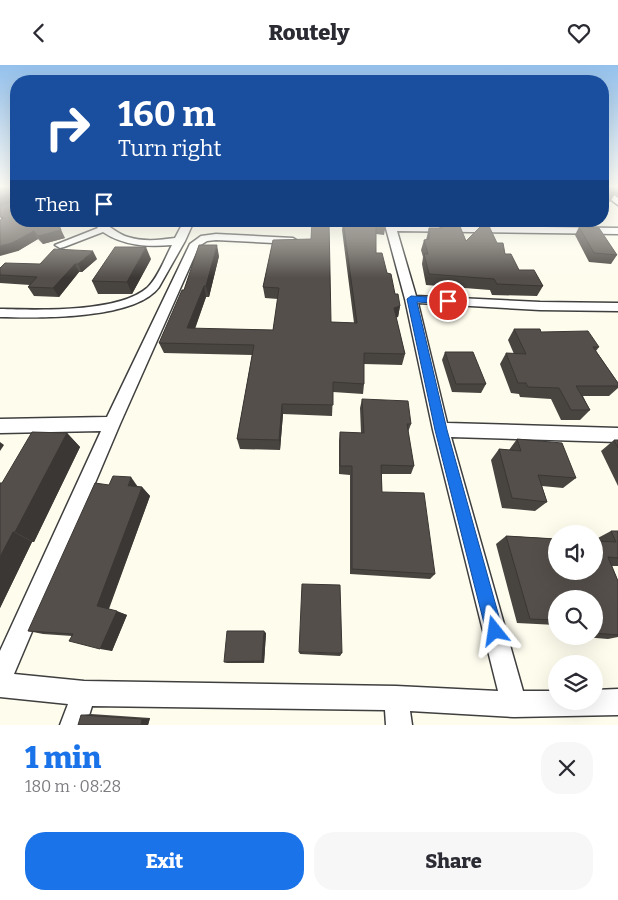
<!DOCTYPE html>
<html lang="en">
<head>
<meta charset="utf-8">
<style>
  :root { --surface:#fff; --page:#f7f7f7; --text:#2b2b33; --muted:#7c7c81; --accent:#1a73e8 }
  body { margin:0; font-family:Bitter,serif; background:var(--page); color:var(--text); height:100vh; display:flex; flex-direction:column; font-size:19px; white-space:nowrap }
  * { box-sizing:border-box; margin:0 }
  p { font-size:16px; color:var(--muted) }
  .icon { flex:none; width:28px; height:28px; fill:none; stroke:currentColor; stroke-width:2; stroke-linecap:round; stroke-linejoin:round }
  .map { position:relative; height:660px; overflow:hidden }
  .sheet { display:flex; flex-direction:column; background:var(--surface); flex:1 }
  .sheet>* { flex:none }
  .top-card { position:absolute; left:10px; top:10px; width:599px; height:152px; border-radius:20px; box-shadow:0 5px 20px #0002; background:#1a4fa0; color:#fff; overflow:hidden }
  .controls { position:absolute; left:548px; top:460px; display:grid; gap:10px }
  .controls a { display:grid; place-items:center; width:55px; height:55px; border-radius:50%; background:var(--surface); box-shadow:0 5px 20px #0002; font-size:25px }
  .pin { position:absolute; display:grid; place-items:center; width:42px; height:42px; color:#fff; margin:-21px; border:2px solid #fff; border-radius:50%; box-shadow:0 1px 5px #0007 }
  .me { position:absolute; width:55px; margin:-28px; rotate:345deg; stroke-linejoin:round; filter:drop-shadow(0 0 4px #0008) }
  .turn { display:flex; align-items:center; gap:18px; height:105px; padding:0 25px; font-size:22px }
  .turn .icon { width:65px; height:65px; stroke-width:2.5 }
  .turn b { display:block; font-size:35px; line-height:42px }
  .then { display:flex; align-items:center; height:48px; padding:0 25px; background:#0003; gap:10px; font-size:19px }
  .round { display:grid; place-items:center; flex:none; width:52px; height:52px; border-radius:20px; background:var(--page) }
  .overview { display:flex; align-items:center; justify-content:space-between; height:85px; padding:0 25px }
  h1 { font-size:30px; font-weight:800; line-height:38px; color:var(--accent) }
  .button { display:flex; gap:10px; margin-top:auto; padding:10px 25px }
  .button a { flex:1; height:58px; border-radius:20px; background:var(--accent); color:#fff; font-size:20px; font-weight:800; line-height:58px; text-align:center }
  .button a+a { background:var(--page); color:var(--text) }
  header { display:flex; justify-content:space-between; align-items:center; height:65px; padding:0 25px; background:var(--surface); font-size:22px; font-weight:800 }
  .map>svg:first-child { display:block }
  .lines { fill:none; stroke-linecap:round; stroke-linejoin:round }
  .street-casing { stroke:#3f3f3f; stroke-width:3 }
  .street { fill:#fff; fill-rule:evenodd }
  .wall { fill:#484440 }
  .shaded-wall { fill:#3b3734 }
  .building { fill:#544f4a; stroke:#3b3734 }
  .route { fill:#1a73e8; stroke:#114b97 }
</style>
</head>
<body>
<header><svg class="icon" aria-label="back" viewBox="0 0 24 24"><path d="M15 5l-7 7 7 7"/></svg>Routely<svg class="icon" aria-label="heart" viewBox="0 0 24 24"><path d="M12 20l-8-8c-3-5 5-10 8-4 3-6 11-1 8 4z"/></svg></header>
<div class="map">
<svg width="618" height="660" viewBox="0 0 618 660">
  <rect width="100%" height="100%" fill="#fefced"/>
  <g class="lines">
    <defs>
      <g id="street">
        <polygon points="602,121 618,133 618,140 602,128"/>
        <path d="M93,156c14,0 21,12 35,16 15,5 32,3 47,1l9,-17h10l-9,20 -26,46c-24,33 -121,31 -159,30v-8c37,1 118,4 147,-21 11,-10 18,-30 25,-43 -24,2 -48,1 -69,-13l-39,15 -4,1 -5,-3 43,-17z"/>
        <polygon points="384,156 394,156 395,160 618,163 618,169 397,166 416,231 540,237 618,238 618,246 540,245 418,238 447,358 618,363 618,377 451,372 523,626 556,626 556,636 594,636 594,625 618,624 618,650 514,652 410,646 412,660 386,660 385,645 92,641 86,660 60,660 68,639 0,632 0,586 101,366 0,368 0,354 107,352 190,179 201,171 216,169 293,173 298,176 293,179 216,175 207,176 199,181 120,359 14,609 84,616 396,621 498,626 433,365 405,234"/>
      </g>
    </defs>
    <!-- street casing -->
    <use href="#street" class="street-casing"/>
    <!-- street -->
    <use href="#street" class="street"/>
  </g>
  <!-- wall -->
  <g class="wall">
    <polygon points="16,121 65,173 43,179 38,174 18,186 0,152 0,141"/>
    <polygon points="602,121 618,121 618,131 615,129 610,137 602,136"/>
    <polygon points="294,156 307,156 307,157"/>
    <polygon points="343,156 386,159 384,170 376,169 376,188 387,208 400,241 398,252 396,252 405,289 402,300 364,299 364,319 363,329 333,327 332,351 283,349 280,385 240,384 237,374 252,290 164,288 159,278 184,225 219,191 209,232 206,232 195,264 273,265 278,234 265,233 263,222 273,175 331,257 354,258 342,165"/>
    <polygon points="433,156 453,156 452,159 434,159"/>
    <polygon points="567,156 589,156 586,161 569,160"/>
    <polygon points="441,159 466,176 497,178 505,189 519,205 543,221 537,231 492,230 490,225 426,220 422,199 423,192 421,185 424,175 426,175 429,163 439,163"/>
    <polygon points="579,162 617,190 611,199 589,197 575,170"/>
    <polygon points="97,194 82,207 79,207 59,232 34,231 28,222 30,220 0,218 0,203"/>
    <polygon points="151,194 132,229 98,229 92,216"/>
    <polygon points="514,264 541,267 599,282 596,286 618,318 618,323 609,331 583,331 590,345 580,355 561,355 551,334 520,332 519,329 511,328 500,299 506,288 514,289 508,275"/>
    <polygon points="445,287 486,319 481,328 452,327 442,295"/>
    <polygon points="362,334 411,359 408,367 414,401 411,409 382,409 382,427 435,509 430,514 350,509 350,410 339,409 339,376 340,367 361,368 360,343"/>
    <polygon points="67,368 80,382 34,477 32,477 0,543 2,418"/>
    <polygon points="517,374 576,413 563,423 542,421 547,437 535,446 502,443 491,395 499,384 509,385"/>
    <polygon points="614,375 618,375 618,421 601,386"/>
    <polygon points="138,421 142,422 150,431 109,544 127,550 112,586 72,571 43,569 28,566"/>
    <polygon points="611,466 618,466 618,501 612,501 618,516 618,572 608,574 572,571 594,571 594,534 556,534 556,560 517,558 496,479 506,471 596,476 596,474"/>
    <polygon points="266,568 264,598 227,598 224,597"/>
    <polygon points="299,587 342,588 340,591 300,589"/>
    <polygon points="91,649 150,653 148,660 81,650"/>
  </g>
  <!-- shaded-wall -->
  <g class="shaded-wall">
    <polygon points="11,128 15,135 0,141 0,132"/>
    <polygon points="57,156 65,173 43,179 38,171"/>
    <polygon points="34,166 38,174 18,186 0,191 0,181"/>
    <polygon points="217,180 219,191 209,232 206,221"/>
    <polygon points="146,182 151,194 132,229 127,217"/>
    <polygon points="93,186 97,194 82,207 78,199"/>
    <polygon points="75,199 79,207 59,232 53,223"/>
    <polygon points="204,221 206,232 191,274 187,263"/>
    <polygon points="400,241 398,252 392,254 394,243"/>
    <polygon points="282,339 283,349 280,385 279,375"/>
    <polygon points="67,368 80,382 34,477 15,467"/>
    <polygon points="0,377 4,380 0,386"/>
    <polygon points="131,412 138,422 128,421"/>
    <polygon points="142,422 150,431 108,545 97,541"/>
    <polygon points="13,467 32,477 0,543 0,492"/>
    <polygon points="117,546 127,550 112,586 100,584"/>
    <polygon points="264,566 266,568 264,598 262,596"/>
    <polygon points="150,653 148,660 141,660 142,654"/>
  </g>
  <!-- building -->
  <g class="building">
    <polygon points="0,121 16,121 16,156 57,156 61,165 38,171 34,166 12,178 0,181 0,155 4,153 0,151 0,141 13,136 13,129 11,128 0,132"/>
    <polygon points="602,121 606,121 615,128 602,128"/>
    <polygon points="312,156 329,156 331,257 357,258 343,156 386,156 386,159 376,159 376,188 382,188 387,208 391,209 395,229 398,229 400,241 394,243 405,289 364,288 364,319 333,317 333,340 282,339 279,375 237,374 254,280 159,278 182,225 184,225 199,180 217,180 206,221 204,221 187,263 273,265 279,223 263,222 273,175 311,174"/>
    <polygon points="441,159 459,159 466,176 483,159 488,159 497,178 503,178 505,189 511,189 519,205 534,205 543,221 497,219 494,214 429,209 424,189 428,189 424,175 429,174 429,163 442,163"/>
    <polygon points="579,162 599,163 617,190 594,188"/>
    <polygon points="115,182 146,182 127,217 92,216"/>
    <polygon points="54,184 93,186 78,199 75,199 53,223 28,222 37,212 0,210 0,203 5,198 40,199"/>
    <polygon points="514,264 540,264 541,267 588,266 599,282 593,282 618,318 618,321 576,321 590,345 571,345 559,323 528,322 526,318 518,318 506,288 526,289"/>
    <polygon points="445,287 473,287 486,319 456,319"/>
    <polygon points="362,334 408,336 411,359 407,359 414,401 381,400 382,427 424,428 435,509 352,504 352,401 340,401 340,367 364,368"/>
    <polygon points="32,367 67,368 15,467 13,467 0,492 0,418 2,418"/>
    <polygon points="517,374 562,378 576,413 538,410 547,437 512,433 499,384 521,386"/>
    <polygon points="614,375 618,375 618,383"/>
    <polygon points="113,411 131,412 128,421 142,422 97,541 117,546 100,584 69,576 73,569 28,566 95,418 109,420"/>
    <polygon points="611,466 618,466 618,493 608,492 618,516 618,570 594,568 594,534 556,534 556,555 530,554 506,471 556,474 556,506 594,506 594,476 616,477"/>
    <polygon points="302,519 340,520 342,588 299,587"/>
    <polygon points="227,566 264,566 262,596 224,597"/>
    <polygon points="81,650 142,654 141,660 78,660"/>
  </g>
  <!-- sky -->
  <linearGradient id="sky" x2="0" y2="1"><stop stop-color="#94c1ec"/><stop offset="0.57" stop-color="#fffef7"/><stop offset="1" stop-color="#fffef7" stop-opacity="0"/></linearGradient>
  <rect width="618" height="213" fill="url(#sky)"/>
  <!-- route -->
  <polygon class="route" points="411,231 448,233 453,236 448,239 417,237 447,365 503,566 501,572 495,574 489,572 486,566 435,365 407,234"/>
</svg>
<div class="controls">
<a><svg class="icon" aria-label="sound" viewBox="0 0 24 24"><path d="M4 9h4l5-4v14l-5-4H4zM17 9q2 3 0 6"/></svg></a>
<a><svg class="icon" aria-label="search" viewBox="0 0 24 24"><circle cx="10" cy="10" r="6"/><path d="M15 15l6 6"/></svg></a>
<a><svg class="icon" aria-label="layers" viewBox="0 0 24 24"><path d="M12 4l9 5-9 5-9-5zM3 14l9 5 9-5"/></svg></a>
</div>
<div class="pin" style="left:448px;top:236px;background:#d93025"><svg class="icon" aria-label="arrive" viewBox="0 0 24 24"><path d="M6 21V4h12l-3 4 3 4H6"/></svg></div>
<svg class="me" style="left:495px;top:566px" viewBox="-20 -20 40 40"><path d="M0-17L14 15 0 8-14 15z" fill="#1a73e8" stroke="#fff" stroke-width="4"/></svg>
<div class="top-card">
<div class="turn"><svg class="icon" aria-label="right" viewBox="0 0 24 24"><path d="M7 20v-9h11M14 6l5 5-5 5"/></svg><div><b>160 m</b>Turn right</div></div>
<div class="then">Then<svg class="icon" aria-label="arrive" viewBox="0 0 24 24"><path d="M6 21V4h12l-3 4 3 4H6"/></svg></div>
</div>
</div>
<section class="sheet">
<div class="overview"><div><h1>1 min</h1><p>180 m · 08:28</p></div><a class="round"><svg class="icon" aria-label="close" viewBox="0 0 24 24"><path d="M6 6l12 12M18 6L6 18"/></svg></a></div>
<div class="button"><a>Exit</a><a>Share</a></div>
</section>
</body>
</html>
